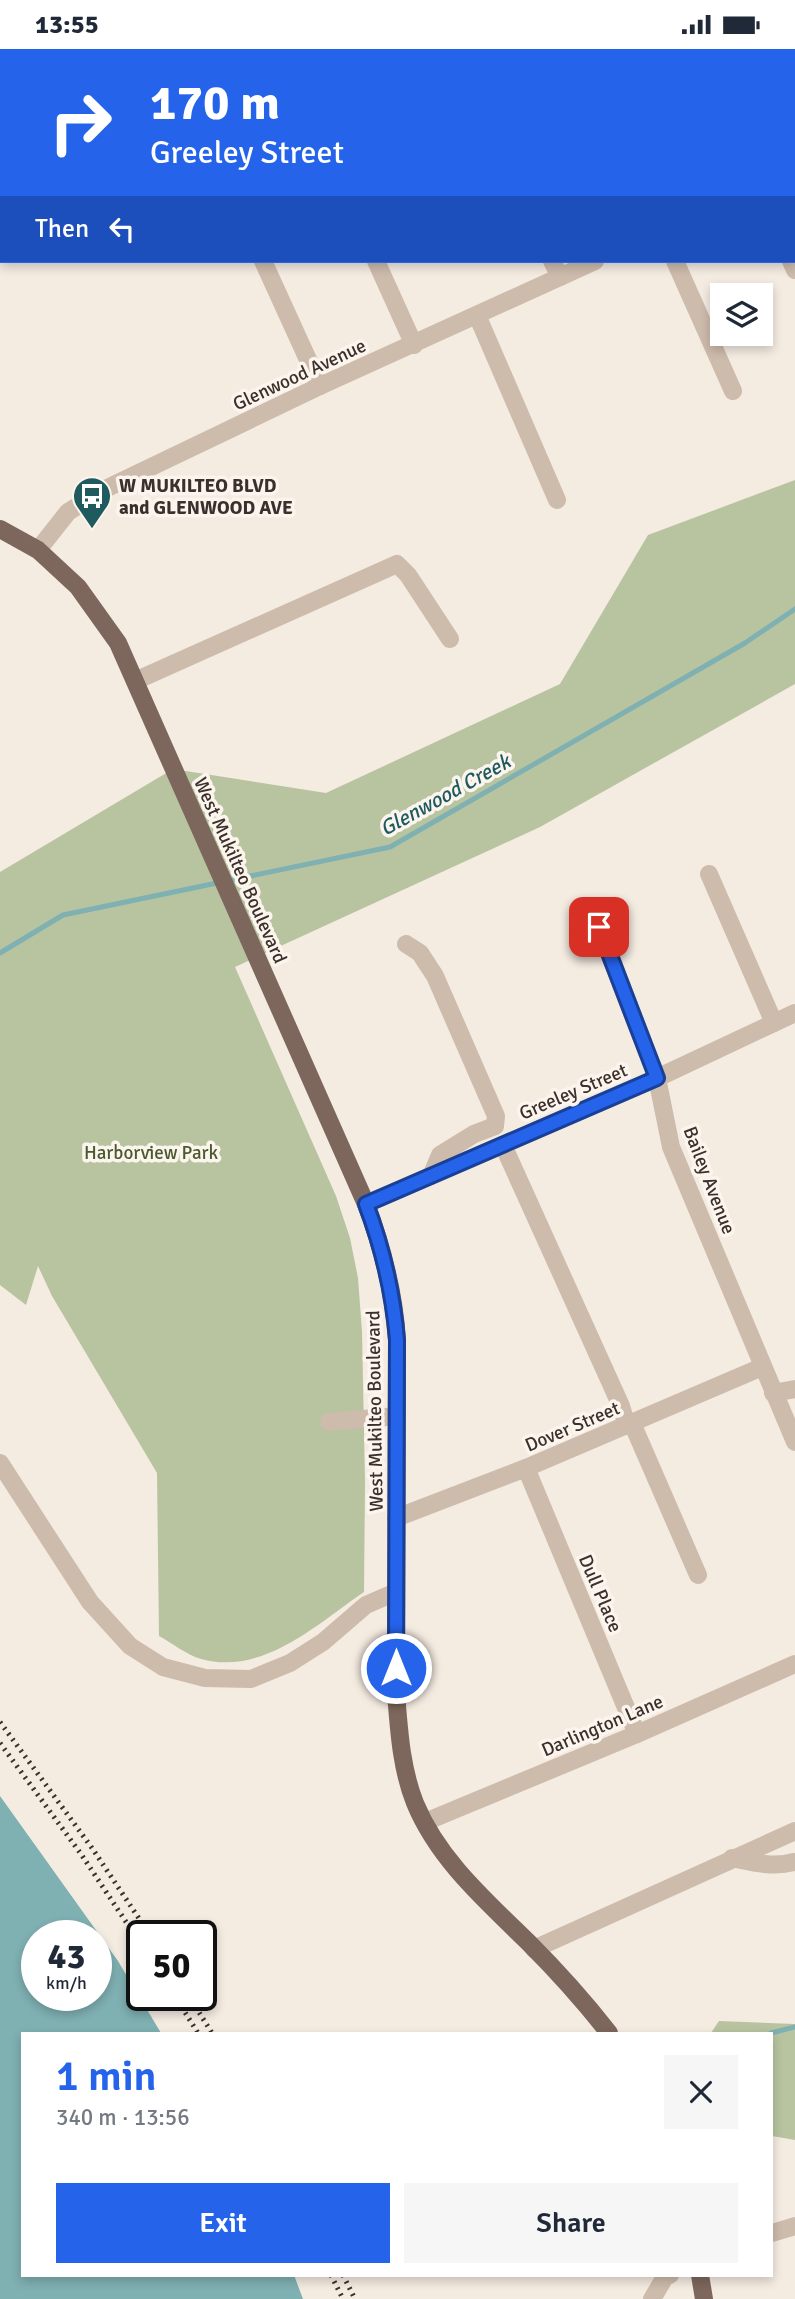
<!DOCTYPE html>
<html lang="en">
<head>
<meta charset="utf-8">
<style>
  :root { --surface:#fff; --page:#f6f6f7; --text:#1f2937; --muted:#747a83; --accent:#2563eb }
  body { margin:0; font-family:Signika,sans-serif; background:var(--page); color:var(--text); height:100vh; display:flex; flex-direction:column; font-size:26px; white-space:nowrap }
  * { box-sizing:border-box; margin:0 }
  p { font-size:23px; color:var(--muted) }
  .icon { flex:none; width:38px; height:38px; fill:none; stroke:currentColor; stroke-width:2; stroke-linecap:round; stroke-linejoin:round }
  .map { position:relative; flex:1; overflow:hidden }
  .drawer { position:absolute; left:21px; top:1983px; width:752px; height:245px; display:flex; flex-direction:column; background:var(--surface); border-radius:0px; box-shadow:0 4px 10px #0003 }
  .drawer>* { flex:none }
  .top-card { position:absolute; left:0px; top:0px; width:796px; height:214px; box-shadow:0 4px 10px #0003; background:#2563eb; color:#fff; overflow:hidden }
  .controls { position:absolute; left:710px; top:234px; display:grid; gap:14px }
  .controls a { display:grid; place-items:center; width:63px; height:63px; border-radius:0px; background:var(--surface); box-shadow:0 4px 10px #0003; font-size:35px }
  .speed { position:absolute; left:21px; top:1871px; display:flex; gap:14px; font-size:35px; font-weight:700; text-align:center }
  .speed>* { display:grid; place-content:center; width:91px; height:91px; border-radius:50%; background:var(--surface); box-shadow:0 4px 10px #0003; line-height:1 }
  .speed small { font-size:18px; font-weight:400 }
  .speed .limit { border:4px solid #111; border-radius:10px; background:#fff; color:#111 }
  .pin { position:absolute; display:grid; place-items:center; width:60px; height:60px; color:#fff; margin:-30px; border-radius:14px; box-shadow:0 4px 10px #0006 }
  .me { position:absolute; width:77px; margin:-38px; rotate:0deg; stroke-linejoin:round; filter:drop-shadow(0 0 5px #0008) }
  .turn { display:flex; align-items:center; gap:24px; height:147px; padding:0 35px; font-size:32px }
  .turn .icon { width:91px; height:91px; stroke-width:2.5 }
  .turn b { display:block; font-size:49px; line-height:60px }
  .then { display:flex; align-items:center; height:66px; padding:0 35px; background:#0003; gap:14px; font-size:26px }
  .round { display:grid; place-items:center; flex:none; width:74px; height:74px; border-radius:0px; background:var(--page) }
  .overview { display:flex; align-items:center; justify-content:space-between; height:119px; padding:0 35px }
  h1 { font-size:42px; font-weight:600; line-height:52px; color:var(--accent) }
  .cta { display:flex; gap:14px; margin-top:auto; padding:14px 35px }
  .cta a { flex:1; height:80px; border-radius:0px; background:var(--accent); color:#fff; font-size:28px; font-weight:600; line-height:80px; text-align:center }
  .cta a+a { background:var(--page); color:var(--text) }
  .status { display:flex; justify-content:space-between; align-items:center; height:49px; padding:0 35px; background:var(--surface); direction:ltr }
  .status svg { height:19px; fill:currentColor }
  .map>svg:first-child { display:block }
  .green { fill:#b8c4a0 }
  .water { fill:#7fb0b2; fill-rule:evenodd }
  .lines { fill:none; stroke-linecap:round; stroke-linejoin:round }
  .stream { stroke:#7fb0b2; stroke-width:5 }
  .minor { stroke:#cdbbac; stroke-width:18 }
  .major { stroke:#7d675c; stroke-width:18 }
  .rail { stroke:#3b302b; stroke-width:5; stroke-dasharray:2 5; stroke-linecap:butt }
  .route-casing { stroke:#184099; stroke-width:18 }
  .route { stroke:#2563eb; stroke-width:12 }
  .labels { text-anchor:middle; stroke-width:7; stroke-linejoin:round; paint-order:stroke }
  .street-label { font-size:19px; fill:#3b302b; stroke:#fbf5ee }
  .poi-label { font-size:19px; font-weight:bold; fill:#3b302b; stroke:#fbf5ee; text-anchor:start }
  .park-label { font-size:19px; fill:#4a5a2e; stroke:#fbf5ee }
  .water-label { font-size:21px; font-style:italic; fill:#1f5a5e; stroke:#fbf5ee }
</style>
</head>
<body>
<div class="status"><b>13:55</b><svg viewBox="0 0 49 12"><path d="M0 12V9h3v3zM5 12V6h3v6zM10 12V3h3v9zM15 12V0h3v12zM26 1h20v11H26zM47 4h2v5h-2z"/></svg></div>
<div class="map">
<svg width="795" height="2250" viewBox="0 0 795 2250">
  <rect width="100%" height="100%" fill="#f4ebe1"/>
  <!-- green -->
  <g class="green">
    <path d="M795,431v204l-255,143 -305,140 101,229 14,42 8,40 4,54 3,150 -1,110c-47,32 -101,84 -163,67 -14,-4 -29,-16 -42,-23l-2,-163 -105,-177 -14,-30 -12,39 -26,-20v-413l173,-103 153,24 234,-109 88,-149z"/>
    <polygon points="719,1972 795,1975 795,2091 772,2087 772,1984 711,1984"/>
  </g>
  <!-- water -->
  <path class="water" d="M0,1747l118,165 43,72h-138v242h271l9,24h-303zM37,1886h59v60h-59z"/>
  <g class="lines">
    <!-- stream -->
    <g class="stream">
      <polyline points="0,904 63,866 390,798 745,594 795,560"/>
      <polyline points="771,1984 795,1978"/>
    </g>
    <!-- minor -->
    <g class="minor">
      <polyline points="643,0 644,2"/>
      <polyline points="794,121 795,121"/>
      <polyline points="263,212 320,337"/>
      <polyline points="376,212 414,296"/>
      <polyline points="552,212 560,228"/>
      <polyline points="675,212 733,342"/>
      <polyline points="791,212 795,221"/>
      <polyline points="477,266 557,451"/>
      <polyline points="38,501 68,463 101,442 320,337 595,212"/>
      <polyline points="135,632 397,515 408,526 450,590"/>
      <polyline points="709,825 774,974"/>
      <polyline points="599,878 657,1029 671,1098 795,1393"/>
      <polyline points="406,895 420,904 435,927 496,1067 495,1077 474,1085 440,1106 431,1127"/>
      <polyline points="503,1096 621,1357 627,1377"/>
      <polyline points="366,1155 657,1029 795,964"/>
      <polyline points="773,1344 795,1340"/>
      <polyline points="329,1373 397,1367"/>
      <polyline points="632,1374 698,1526"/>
      <polyline points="0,1414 90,1553 130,1597 163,1618 205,1629 251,1630 290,1614 323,1593 366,1556 396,1543"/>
      <polyline points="526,1419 637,1685"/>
      <polyline points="396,1469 526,1419 762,1318"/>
      <polyline points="425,1773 637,1685 795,1615"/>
      <path d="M732,1809c20,4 41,10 62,4"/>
      <polyline points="534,1900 795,1782"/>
      <polyline points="772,2184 795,2177"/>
      <polyline points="652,2250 665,2228 670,2226"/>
    </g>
    <!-- major -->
    <g class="major">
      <path d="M0,480l38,21 40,37 40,56 248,561c17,45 28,88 31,136l-1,353c3,37 5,75 19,110 23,56 70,97 113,139 29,29 56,59 81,91"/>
      <polyline points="700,2226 704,2250"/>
    </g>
    <!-- rail -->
    <g class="rail">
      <polyline points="0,1673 92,1799 150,1886"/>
      <polyline points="0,1694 81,1805 142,1897"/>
      <polyline points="174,1946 198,1984"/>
      <polyline points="188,1946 212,1984"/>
      <polyline points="331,2226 343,2250"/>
      <polyline points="343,2226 355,2250"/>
    </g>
  </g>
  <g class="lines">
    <defs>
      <path id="route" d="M396,1619l1,-328c-4,-48 -14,-91 -31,-136l291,-126 -58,-151"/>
    </defs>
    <!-- route casing -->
    <use href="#route" class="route-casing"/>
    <!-- route -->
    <use href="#route" class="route"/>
  </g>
  <!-- icons -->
  <defs>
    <symbol id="bus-pin" viewBox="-11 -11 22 30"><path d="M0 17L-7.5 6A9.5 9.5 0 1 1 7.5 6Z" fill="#1f5a5e" stroke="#fbf5ee"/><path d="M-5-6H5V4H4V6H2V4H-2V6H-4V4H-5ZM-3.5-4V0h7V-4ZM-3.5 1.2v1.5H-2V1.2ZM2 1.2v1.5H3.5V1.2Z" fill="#fff"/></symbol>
  </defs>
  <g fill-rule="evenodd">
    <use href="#bus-pin" x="70" y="425" width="44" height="60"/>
  </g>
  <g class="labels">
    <!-- street labels -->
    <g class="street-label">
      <text transform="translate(299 325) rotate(-25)" y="7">Glenwood Avenue</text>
      <text transform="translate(241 821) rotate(66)" y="7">West Mukilteo Boulevard</text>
      <text transform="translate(573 1042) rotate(-23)" y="7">Greeley Street</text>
      <text transform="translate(710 1131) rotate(69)" y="7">Bailey Avenue</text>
      <text transform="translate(374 1362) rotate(-91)" y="7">West Mukilteo Boulevard</text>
      <text transform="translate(572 1377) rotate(-23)" y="7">Dover Street</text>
      <text transform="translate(601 1544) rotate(67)" y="7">Dull Place</text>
      <text transform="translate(602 1676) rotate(-23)" y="7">Darlington Lane</text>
    </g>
    <!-- poi labels -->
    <g class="poi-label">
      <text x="119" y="443">W MUKILTEO BLVD<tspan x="119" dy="22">and GLENWOOD AVE</tspan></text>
    </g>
    <!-- park labels -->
    <g class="park-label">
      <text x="151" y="1110">Harborview Park</text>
    </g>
    <!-- water labels -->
    <g class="water-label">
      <text transform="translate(445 746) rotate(-29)" y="7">Glenwood Creek</text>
    </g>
  </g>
</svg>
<div class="controls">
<a><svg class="icon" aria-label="layers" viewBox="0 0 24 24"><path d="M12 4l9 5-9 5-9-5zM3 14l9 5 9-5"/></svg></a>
</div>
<div class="speed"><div>43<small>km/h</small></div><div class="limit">50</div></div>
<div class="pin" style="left:599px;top:878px;background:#d93025"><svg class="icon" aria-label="arrive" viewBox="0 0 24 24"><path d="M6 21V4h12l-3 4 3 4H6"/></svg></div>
<svg class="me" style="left:396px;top:1619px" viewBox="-20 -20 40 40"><circle r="17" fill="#2563eb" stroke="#fff" stroke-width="3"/><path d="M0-11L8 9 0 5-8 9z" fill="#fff"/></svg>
<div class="top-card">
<div class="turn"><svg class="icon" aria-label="right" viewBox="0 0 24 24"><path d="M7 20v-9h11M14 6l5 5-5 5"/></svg><div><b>170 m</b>Greeley Street</div></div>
<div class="then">Then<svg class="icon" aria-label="left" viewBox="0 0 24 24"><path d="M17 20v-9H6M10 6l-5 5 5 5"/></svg></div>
</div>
<section class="drawer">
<div class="overview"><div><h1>1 min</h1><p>340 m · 13:56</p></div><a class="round"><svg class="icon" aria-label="close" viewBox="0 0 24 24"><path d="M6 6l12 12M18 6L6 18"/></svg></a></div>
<div class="cta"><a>Exit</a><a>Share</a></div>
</section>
</div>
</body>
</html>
